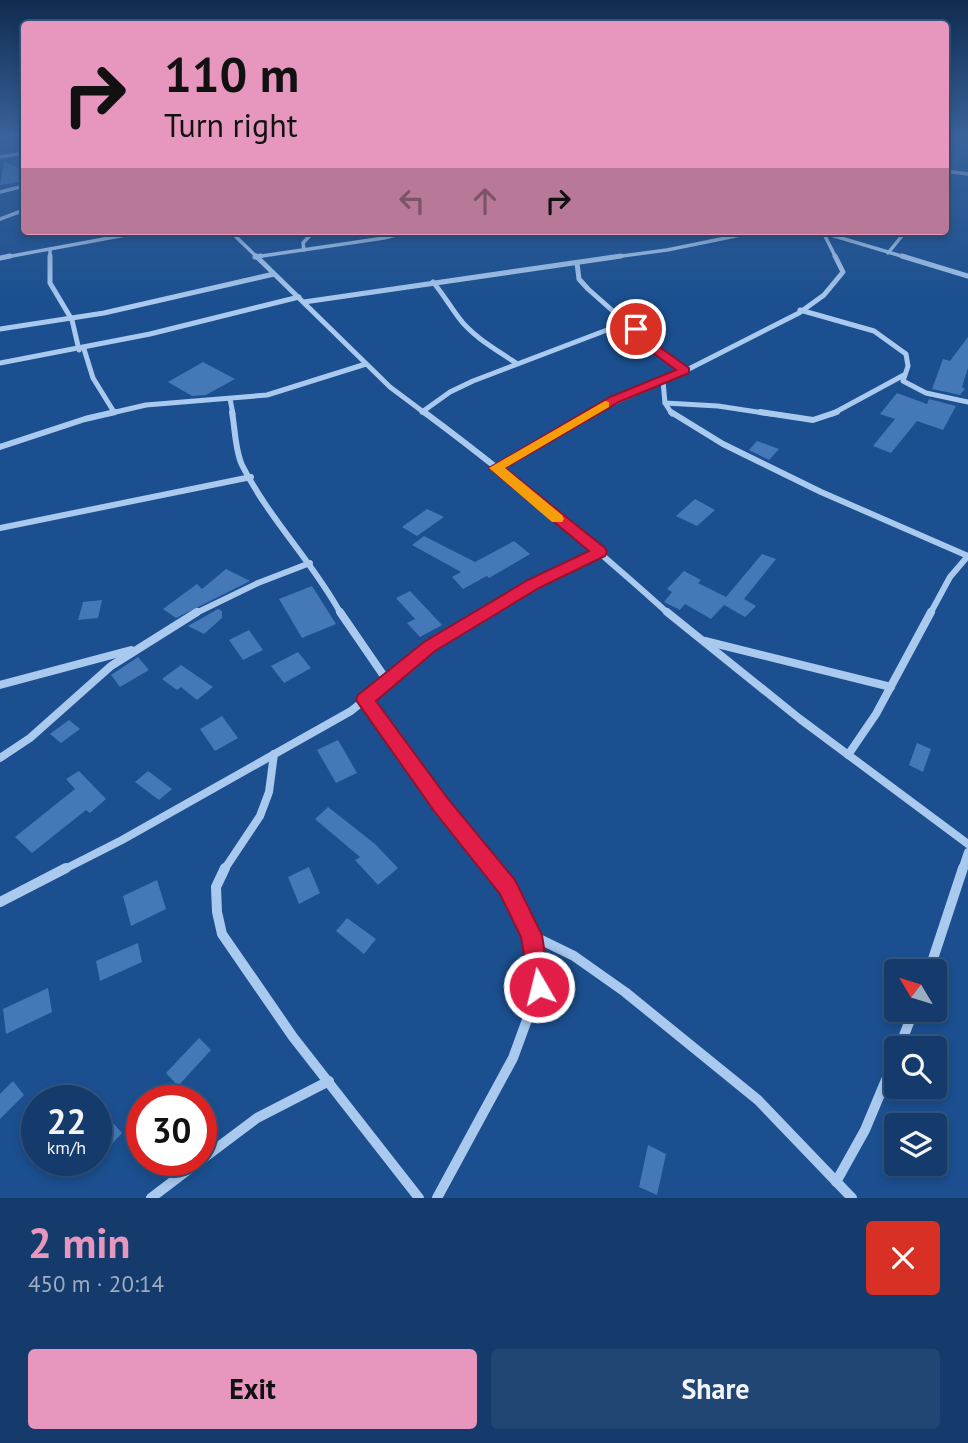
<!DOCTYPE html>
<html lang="en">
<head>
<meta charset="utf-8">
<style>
  :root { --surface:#143b6b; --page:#214673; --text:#f1f3f6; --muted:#9dadc1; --line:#33557e; --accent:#e797bd }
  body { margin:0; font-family:"PT Sans",sans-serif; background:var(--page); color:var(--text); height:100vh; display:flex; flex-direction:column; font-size:26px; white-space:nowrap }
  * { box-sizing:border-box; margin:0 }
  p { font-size:23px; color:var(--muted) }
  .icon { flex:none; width:38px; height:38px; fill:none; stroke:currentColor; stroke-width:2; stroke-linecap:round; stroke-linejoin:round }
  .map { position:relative; height:1198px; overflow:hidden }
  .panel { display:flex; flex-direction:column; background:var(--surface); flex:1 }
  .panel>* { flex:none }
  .hud { position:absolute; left:21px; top:21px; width:928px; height:214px; border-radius:7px; box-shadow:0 4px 10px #0003,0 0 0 2px var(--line); background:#e797bd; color:#111; overflow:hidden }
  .needle { width:46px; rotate:308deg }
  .tools { position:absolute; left:884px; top:959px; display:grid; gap:14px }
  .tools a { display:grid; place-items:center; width:63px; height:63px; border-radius:7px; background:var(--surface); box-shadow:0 4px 10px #0003,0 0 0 2px var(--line); font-size:35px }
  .speed { position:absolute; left:21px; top:1085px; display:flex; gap:14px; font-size:35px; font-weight:700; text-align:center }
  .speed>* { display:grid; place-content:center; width:91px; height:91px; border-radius:50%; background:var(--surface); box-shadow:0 4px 10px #0003,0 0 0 2px var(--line); line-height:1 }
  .speed small { font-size:18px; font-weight:400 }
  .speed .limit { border:10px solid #d22; background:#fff; color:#111 }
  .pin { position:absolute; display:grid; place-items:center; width:60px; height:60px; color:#fff; margin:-30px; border:4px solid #fff; border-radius:50%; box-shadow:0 2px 7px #0007 }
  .me { position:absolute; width:77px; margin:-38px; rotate:352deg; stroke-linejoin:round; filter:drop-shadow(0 0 5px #0008) }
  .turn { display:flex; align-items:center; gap:24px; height:147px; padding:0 28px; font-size:32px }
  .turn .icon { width:91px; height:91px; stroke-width:2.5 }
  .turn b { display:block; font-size:49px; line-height:60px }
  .lanes { display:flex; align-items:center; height:66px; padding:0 28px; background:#0003; justify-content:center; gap:35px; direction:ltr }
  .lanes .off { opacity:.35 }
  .round { display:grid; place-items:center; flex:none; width:74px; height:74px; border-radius:7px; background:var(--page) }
  .summary { display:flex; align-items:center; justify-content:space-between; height:119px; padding:0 28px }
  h1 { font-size:42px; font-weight:700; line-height:52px; color:var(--accent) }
  .button { display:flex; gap:14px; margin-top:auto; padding:14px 28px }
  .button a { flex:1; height:80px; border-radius:7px; background:var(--accent); color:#111; font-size:28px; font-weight:700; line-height:80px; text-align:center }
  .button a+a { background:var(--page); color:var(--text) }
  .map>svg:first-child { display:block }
  .building { fill:#4478b7 }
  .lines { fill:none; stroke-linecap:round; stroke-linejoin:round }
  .street-far4 { stroke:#a9c9ee; stroke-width:3.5 }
  .street-far3 { stroke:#a9c9ee; stroke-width:5 }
  .street-far2 { stroke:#a9c9ee; stroke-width:6 }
  .street-far1 { stroke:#a9c9ee; stroke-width:8 }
  .street { stroke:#a9c9ee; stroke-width:10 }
  .route { fill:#e11d48; stroke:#92132f; stroke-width:2 }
  .slow { fill:#f59e0b }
</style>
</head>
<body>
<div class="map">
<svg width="968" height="1198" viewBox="0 0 968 1198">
  <rect width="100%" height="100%" fill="#1b4f8f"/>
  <!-- building -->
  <g class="building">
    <polygon points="4,162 24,170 24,181 0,185"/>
    <polygon points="968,337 968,368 962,387 965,389 960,395 932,389 943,359 950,361"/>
    <polygon points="203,362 235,379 206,395 192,396 168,382"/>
    <polygon points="897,393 927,404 929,399 956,406 943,430 917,421 891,453 873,446 895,419 880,414"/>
    <polygon points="757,441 779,449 769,460 749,450"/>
    <polygon points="695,499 715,510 697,526 676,516"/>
    <polygon points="427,509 444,517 417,536 402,527"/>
    <polygon points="424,536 475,562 514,541 530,554 489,578 487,576 463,589 452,577 461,572 412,545"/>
    <polygon points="762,554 776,559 744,599 756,606 745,617 724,605 711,619 685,604 680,610 664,602 672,592 667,589 684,571 701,580 698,583 726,597"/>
    <polygon points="226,569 250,581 176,618 163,609 197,584 202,589"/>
    <polygon points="312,586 336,624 302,638 279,599"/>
    <polygon points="410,591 442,625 420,637 407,623 415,619 396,598"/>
    <polygon points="102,600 98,618 78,620 83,602"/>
    <polygon points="218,609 222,611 222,618 204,634 188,626"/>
    <polygon points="249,630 263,650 243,660 229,640"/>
    <polygon points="298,652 311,668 284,683 271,666"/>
    <polygon points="138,657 149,670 120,687 111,675"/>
    <polygon points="181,665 213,687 197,700 181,687 177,690 162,679"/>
    <polygon points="222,716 238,738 215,751 200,729"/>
    <polygon points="69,720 80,729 61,743 50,734"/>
    <polygon points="338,740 357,773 336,783 317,750"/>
    <polygon points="917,743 931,749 923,772 909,765"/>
    <polygon points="79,771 106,799 90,813 86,810 32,853 15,837 75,789 66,779"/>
    <polygon points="148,771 172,789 159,800 135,782"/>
    <polygon points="328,807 375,844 398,868 378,885 355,860 360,857 315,819"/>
    <polygon points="309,867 320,893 299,904 288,877"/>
    <polygon points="157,880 166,909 131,926 123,896"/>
    <polygon points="347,918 376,939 364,954 336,931"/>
    <polygon points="138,943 142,962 100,981 96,961"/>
    <polygon points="48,988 52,1012 6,1034 3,1009"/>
    <polygon points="199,1038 211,1050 178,1086 166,1073"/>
    <polygon points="13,1081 24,1095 0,1119 0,1094"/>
    <polygon points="104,1113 122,1133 96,1161 96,1122"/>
    <polygon points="648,1145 666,1154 657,1195 639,1187"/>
  </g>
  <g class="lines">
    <!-- street-far4 -->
    <g class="street-far4">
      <polyline points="0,137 6,135"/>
      <polyline points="0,157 24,153"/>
      <polyline points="945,171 968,174"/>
      <polyline points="0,192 24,186"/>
      <polyline points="0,219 24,210"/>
      <polyline points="230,231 258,258"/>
      <polyline points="821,232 908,258"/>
      <polyline points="823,232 836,258"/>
      <polyline points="50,249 50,258"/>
      <polyline points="304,250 303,243 314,231"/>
      <polyline points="888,253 906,231"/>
      <polyline points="255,257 384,238 412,231"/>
      <polyline points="1,258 147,231"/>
      <polyline points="607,258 667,250 760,231"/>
    </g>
    <!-- street-far3 -->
    <g class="street-far3">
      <polyline points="50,256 50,283 72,320 79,350"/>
      <polyline points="256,256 390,387 426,414"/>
      <polyline points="902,256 968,276"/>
      <polyline points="255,257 261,256"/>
      <polyline points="0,258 10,256"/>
      <polyline points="577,263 579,279 588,289 657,350 685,370"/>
      <path d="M433,282c10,12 17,24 26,36 14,19 38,32 57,45"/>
      <polyline points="304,302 621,256"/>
      <polyline points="800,310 874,331 906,354 908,366 903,381 926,393 968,402"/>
      <polyline points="0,329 104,313 274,274"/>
      <polyline points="84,349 93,378 114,412"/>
      <polyline points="0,363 150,334 299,297"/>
      <polyline points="663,381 665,403 672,414"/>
      <polyline points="230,399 233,414"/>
      <polyline points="665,403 718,406 771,414"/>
      <polyline points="422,412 450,392 473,381 628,322"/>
      <polyline points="107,414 146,405 267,395 366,364"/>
      <polyline points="588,414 675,376 799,313 824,295 843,272 835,256"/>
      <polyline points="832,414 904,375"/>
    </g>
    <!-- street-far2 -->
    <g class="street-far2">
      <path d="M232,412c3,16 3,38 10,53 27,54 71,97 99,149"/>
      <path d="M424,412c85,63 166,131 245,202"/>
      <polyline points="671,412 723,444 821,492 968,556"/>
      <polyline points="760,412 813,420 837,412"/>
      <polyline points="0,447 85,419 115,412"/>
      <polyline points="496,468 591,412"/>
      <polyline points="0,528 251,477"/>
      <polyline points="194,614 258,583 310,563"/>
      <polyline points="485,614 534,584 600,552"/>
      <polyline points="930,614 950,577 968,556"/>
    </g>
    <!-- street-far1 -->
    <g class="street-far1">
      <polyline points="340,612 388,682"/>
      <polyline points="667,612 800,719 968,844"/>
      <polyline points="705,641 891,687"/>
      <polyline points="0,685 131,650"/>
      <polyline points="365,700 441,805 493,870"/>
      <polyline points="848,755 876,714 931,612"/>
      <polyline points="0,758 30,738 111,666 197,612"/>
      <polyline points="63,870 122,840 351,711 430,647 488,612"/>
      <polyline points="224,870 260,816 269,792 274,754"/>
      <polyline points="962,870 968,852"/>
    </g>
    <!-- street -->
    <g class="street">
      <polyline points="225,868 216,887 217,912 222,934 293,1037 419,1198"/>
      <polyline points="0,902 66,868"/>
      <polyline points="531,935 574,956 625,992 758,1100 852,1198"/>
      <polyline points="929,971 963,868"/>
      <polyline points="899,1048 914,1010"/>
      <polyline points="201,1160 257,1118 329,1081"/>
      <polyline points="836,1182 865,1130 896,1056"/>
      <polyline points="151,1198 201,1160"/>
      <polyline points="437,1198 513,1058 539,987 531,935 507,887 492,868"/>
    </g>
  </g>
  <!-- sky -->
  <linearGradient id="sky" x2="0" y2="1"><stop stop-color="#0f2b4f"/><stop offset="0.45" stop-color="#39639b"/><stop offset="1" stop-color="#39639b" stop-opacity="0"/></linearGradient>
  <rect width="968" height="303" fill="url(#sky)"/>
  <!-- route -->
  <polygon class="route" points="632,326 640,326 661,348 689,368 689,373 619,402 505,468 605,548 607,552 605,556 539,588 435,651 376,701 448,799 515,880 542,935 550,987 547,995 539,998 531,995 521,937 500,894 434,811 356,700 358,695 424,642 528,580 589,551 489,468 610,397 676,370 653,353 632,331"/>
  <!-- slow -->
  <polygon class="slow" points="605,401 609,402 609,407 505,468 562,515 564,519 562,522 552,522 489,468"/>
</svg>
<div class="tools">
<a><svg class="needle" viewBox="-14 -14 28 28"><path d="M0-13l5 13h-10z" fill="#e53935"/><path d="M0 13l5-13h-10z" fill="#9dadc1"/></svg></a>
<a><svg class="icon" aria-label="search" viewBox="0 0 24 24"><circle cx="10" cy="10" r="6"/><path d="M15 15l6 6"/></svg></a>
<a><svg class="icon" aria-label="layers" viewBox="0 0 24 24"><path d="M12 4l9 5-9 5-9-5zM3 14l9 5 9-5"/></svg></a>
</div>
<div class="speed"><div>22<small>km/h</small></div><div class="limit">30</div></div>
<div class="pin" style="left:636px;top:329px;background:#d93025"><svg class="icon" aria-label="arrive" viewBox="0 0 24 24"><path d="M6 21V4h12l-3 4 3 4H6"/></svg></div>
<svg class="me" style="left:539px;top:987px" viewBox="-20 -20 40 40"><circle r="17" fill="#e11d48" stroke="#fff" stroke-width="3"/><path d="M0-11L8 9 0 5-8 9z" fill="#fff"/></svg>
<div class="hud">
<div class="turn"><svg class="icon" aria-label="right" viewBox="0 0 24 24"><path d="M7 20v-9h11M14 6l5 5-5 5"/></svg><div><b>110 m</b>Turn right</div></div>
<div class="lanes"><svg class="icon off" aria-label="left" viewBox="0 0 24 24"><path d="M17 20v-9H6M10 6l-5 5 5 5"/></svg><svg class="icon off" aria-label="ahead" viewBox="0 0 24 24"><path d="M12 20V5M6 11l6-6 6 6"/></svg><svg class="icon" aria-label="right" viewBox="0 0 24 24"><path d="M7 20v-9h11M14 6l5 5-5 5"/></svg></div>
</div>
</div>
<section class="panel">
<div class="summary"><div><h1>2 min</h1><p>450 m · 20:14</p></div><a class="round" style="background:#d93025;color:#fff"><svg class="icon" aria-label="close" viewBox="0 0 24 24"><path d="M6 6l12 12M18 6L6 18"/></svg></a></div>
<div class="button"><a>Exit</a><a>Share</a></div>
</section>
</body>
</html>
